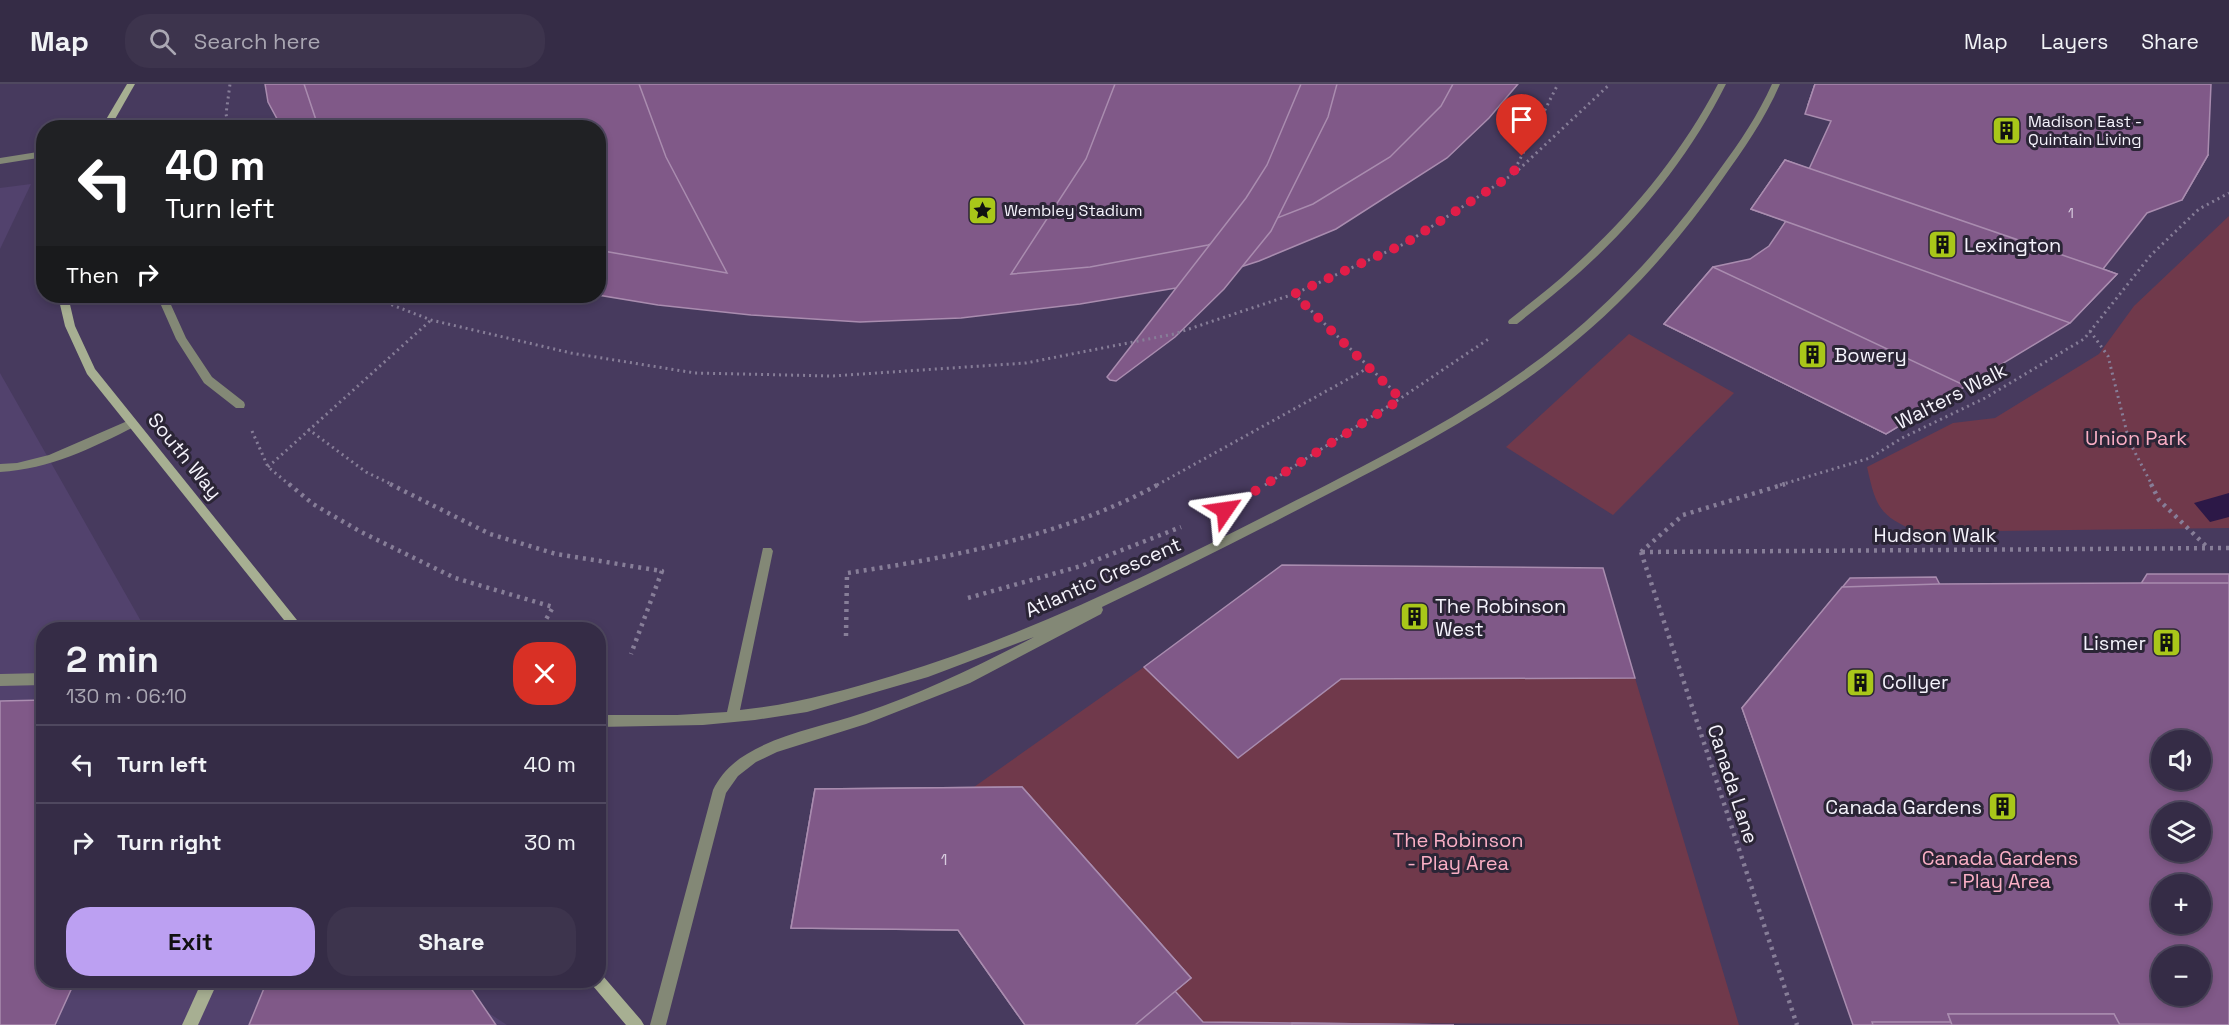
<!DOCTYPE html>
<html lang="en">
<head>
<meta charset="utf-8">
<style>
  :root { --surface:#352c46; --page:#3d344d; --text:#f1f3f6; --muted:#aaa7b3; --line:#4f485f; --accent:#bca0f2 }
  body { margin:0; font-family:"Space Grotesk",sans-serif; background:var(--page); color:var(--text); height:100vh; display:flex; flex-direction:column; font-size:22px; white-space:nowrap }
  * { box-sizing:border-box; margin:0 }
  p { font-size:20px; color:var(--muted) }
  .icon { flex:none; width:33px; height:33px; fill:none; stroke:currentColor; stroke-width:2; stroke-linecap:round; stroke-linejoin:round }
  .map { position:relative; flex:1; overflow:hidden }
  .side { position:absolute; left:36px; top:538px; width:570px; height:366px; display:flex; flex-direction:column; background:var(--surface); border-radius:24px; box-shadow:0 3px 9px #0003,0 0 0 2px var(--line) }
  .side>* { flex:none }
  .top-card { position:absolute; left:36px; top:36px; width:570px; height:183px; border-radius:24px; box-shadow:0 3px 9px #0003,0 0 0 2px var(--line); background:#202124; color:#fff; overflow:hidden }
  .tools { position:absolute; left:2151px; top:646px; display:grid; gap:12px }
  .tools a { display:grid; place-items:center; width:60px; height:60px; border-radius:50%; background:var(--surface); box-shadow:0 3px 9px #0003,0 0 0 2px var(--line); font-size:30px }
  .pin { position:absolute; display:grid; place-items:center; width:51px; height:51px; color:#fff; margin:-62px -26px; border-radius:50% 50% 50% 0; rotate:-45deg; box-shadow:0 0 6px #0007 }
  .pin .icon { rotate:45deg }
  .me { position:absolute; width:66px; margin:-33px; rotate:58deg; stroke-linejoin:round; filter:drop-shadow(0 0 4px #0008) }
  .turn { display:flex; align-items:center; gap:21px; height:126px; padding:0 30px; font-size:27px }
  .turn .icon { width:78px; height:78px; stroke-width:2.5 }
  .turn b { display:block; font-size:42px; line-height:51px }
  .then { display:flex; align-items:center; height:57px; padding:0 30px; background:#0003; gap:12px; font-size:22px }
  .round { display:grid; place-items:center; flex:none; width:63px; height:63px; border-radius:24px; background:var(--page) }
  .summary { display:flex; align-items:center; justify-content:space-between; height:102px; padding:0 30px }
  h1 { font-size:36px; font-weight:700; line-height:45px }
  .button { display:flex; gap:12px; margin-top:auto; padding:12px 30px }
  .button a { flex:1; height:69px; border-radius:24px; background:var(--accent); color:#111; font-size:24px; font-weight:700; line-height:69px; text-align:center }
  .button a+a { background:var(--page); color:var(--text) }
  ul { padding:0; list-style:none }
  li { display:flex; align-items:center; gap:18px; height:78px; padding:0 30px; border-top:2px solid var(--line) }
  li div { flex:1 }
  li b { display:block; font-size:22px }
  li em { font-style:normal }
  header { display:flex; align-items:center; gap:36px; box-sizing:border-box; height:84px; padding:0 30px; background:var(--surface); border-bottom:2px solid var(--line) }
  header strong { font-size:28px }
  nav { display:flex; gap:33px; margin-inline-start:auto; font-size:21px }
  .search { width:420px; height:54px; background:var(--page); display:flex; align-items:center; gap:15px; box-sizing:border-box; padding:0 21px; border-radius:24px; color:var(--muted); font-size:22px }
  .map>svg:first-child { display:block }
  .built { fill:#52426d }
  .green { fill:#70394b }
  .water { fill:#2c1847 }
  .building { fill:#805988; stroke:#a98caf; stroke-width:1.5; fill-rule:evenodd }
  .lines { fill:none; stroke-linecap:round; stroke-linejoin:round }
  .path-far1 { stroke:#877e98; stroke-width:3; stroke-dasharray:2 4; stroke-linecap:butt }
  .path { stroke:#877e98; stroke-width:4.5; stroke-dasharray:3 5; stroke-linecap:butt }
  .lane { fill:#838876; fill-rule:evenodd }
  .street { fill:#838876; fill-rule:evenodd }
  .secondary { fill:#a7af92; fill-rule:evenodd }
  .route { stroke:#e11d48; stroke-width:10; stroke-dasharray:0 18 }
  .labels { text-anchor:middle; stroke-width:6; stroke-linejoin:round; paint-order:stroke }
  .far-number-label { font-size:14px; fill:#d8ccdf }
  .far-poi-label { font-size:16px; fill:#f5f3fc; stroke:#2b2536; text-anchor:start }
  .number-label { font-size:16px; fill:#d8ccdf }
  .poi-label { font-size:20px; fill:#f5f3fc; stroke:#2b2536; text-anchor:start }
  .street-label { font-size:20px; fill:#f5f3fc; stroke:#2b2536 }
  .park-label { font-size:20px; fill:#faafc5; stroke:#2b2536 }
</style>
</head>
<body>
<header>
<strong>Map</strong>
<div class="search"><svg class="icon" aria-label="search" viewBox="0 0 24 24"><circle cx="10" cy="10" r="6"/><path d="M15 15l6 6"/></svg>Search here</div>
<nav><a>Map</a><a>Layers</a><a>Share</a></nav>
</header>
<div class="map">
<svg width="2229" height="941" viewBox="0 0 2229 941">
  <rect width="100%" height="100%" fill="#473a5e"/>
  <!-- built -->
  <g class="built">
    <polygon points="31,100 0,165 0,104"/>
    <polygon points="0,289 146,546 44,546 44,897 440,897 507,941 0,941"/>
  </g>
  <!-- green -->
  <g class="green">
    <path d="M2229,132v312l-311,4c-39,-16 -42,-25 -51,-65l86,-44 42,-5 104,-64 35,-48z"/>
    <polygon points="1629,250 1734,309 1613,431 1506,363"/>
    <polygon points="1144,583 1238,674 1341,595 1635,594 1739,941 1203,938 1175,907 1191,894 1022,703 974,703"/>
  </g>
  <!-- water -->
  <polygon class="water" points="2229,409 2229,433 2210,438 2194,419"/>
  <!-- building -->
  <g class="building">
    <polygon points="265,0 1518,0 1489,34 1447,74 1336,145 1259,177 1176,204 1080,220 961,234 860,238 751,231 658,221 598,211 598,44 282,44 268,18"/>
    <polygon points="304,0 639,0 666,73 727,189 598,166 598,44 322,44 317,39"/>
    <polygon points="1115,0 1453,0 1441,22 1390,73 1313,120 1208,161 1090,183 1011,190 1086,75"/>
    <polygon points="1301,0 1337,0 1328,33 1271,147 1224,205 1175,253 1116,297 1110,296 1107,293 1246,114 1267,81"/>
    <polygon points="1815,0 1923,0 2208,71 2182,116 1808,21"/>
    <polygon points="1815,0 2211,0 2208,71 2182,116 2147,129 2103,185 2117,190 2070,239 1886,350 1664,240 1713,183 1750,175 1769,162 1786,137 1751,125 1785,76 1809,85 1831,37 1805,30"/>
    <polygon points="1785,76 2103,185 2117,190 2070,239 1751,125"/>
    <polygon points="1713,183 1966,302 1886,350 1664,240"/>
    <polygon points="1282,481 1603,484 1635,594 1341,595 1238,674 1144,583"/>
    <path d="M2147,490h82v202l-8,19h-103l-51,-93zM2162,657h38v39h-38z"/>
    <polygon points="1936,493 1976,572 1879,716 1775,716 1742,624 1850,494"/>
    <path d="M2141,499h88v442h-376l-111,-317 100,-121 97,-3zM2162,657h38v39h-38zM2162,729h38v39h-38zM2162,801h38v39h-38zM2162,873h38v39h-38z"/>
    <polygon points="44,616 44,897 75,897 55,941 0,941 0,617"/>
    <polygon points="1022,703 1191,894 1175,907 1203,938 1454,941 1025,941 958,846 791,844 815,705"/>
    <polygon points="1022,703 1191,894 1135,941 1025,941 958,846 791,844 815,705"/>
    <polygon points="267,897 466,897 496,941 249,941"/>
    <polygon points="1948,930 2114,930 2119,940 2229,941 1873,941 1872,938 1951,938"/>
    <polygon points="1948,930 2114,930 2120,941 1952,941"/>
    <polygon points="1292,939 1454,941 1292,941"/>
  </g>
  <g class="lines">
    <!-- path-far1 -->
    <g class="path-far1">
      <polyline points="229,44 226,30 230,0"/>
      <polyline points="1514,90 1610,0"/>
      <polyline points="1294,210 1401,314 1490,254"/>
      <polyline points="369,212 431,236 571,269 695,289 832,292 1026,279 1174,250 1294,210 1406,159 1512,91 1558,0"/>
      <polyline points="2090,247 2108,272 2129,357 2152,401"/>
      <polyline points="308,345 366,388 393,401"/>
      <polyline points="252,347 268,383 290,401"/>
      <polyline points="268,383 431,236"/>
      <polyline points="1157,401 1368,284"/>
      <polyline points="1265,401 1401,314"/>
      <polyline points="1780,401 1870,374 1902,354 1985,314 2084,255 2151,171 2199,125 2229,109"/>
    </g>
    <!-- path -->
    <g class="path">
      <polyline points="289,400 313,420 361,448 455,494 553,523 540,546"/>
      <polyline points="390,400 490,450 556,470 662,487 631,570"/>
      <polyline points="2151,400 2159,416 2207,463"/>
      <polyline points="1641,468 1683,431 1785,400"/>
      <polyline points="1641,468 1797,941"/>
      <polyline points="1642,468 2229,464"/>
      <polyline points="968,514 1081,482 1181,443"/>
      <path d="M846,552l1,-63c103,-15 220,-38 312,-89"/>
    </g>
    <!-- lane -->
    <g class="lane">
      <path d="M1772,0h8c-15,35 -37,66 -59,97 -44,63 -96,121 -156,169 -79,64 -171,110 -260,156 -67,35 -135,69 -203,101l1,3 -2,4 -131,69 -104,41 -89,28 -21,10 -18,14 -12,17 -60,232h-16l63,-235c7,-15 20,-28 34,-36 34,-21 78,-28 116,-41 59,-20 115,-47 171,-76l-106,40 -121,35 -52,8 -52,5 -105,2v-12h79l50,-3 36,-164h8l2,3 -33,159c52,-5 102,-19 152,-34 136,-41 263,-104 389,-168 96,-49 195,-97 279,-165 62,-50 114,-109 160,-174 20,-27 38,-54 52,-85z"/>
      <polygon points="44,67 44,73 0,80 0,74"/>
      <path d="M132,335l6,4 -2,3c-44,22 -86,43 -136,46v-8l17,-1 32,-8z"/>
      <polygon points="44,589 44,601 0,602 0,590"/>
    </g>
    <!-- street -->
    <g class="street">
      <path d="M1718,0h8c-35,70 -87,135 -146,188 -20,18 -42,35 -63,52h-8l-1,-2 1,-2c22,-18 44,-34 64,-53 58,-52 109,-114 145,-183z"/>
      <polygon points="157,212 167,212 186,254 212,293 244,318 245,321 244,324 236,324 204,299 176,255"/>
    </g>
    <!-- secondary -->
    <g class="secondary">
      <polygon points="127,0 135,0 110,44 101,44"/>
      <polygon points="58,212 68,212 75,242 95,285 305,546 292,546 87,290 65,242"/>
      <polygon points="598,890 603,892 641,936 644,941 626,941 593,902 590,897 598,897"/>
      <polygon points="202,897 218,897 198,941 182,941"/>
    </g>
  </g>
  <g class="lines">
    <!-- route -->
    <polyline class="route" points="1225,426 1401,315 1294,210 1406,159 1512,91 1522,72"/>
  </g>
  <!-- icons -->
  <defs>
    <symbol id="building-square" viewBox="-11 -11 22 22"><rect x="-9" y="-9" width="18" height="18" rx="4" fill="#a9c719" stroke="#2b2536"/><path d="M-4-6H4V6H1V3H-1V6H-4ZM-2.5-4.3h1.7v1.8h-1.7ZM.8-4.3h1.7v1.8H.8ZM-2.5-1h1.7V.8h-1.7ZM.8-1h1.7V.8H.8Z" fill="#111"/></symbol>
    <symbol id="sight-square" viewBox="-11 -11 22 22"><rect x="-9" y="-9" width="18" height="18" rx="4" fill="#a9c719" stroke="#2b2536"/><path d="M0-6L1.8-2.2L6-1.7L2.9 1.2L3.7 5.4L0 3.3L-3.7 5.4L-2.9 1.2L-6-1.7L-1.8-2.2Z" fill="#111"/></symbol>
  </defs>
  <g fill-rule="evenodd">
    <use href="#building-square" x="1990" y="30" width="33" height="33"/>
    <use href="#sight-square" x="966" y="110" width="33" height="33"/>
    <use href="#building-square" x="1926" y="144" width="33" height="33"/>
    <use href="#building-square" x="1796" y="254" width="33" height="33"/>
    <use href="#building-square" x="1398" y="516" width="33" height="33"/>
    <use href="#building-square" x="2150" y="542" width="33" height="33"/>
    <use href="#building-square" x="1844" y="582" width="33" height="33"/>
    <use href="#building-square" x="1986" y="706" width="33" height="33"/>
  </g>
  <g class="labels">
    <!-- far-number labels -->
    <g class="far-number-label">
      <text x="2071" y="134">1</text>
    </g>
    <!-- far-poi labels -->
    <g class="far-poi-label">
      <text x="2028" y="43">Madison East -<tspan x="2028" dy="18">Quintain Living</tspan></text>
      <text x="1004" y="132">Wembley Stadium</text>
    </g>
    <!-- number labels -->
    <g class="number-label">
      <text x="944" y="781">1</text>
    </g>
    <!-- poi labels -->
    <g class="poi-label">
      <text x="1964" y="168">Lexington</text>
      <text x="1834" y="278">Bowery</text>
      <text x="1435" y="529">The Robinson<tspan x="1435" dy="23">West</tspan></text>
      <text x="2146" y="566" text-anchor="end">Lismer</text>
      <text x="1882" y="605">Collyer</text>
      <text x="1982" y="730" text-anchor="end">Canada Gardens</text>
    </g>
    <!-- street labels -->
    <g class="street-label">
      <text transform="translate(1951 312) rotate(-27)" y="7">Walters Walk</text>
      <text transform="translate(185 372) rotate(51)" y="7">South Way</text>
      <text x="1935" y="458">Hudson Walk</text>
      <text transform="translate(1103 493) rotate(-24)" y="7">Atlantic Crescent</text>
      <text transform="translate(1733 700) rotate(72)" y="7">Canada Lane</text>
    </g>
    <!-- park labels -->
    <g class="park-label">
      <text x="2136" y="361">Union Park</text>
      <text x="1458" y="763">The Robinson<tspan x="1458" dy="23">- Play Area</tspan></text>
      <text x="2000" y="781">Canada Gardens<tspan x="2000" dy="23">- Play Area</tspan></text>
    </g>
  </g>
</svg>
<div class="tools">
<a><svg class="icon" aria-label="sound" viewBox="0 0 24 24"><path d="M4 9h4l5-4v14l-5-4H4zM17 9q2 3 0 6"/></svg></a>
<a><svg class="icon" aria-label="layers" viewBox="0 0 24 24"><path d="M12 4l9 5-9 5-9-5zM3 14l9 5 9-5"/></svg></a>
<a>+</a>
<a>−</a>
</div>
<div class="pin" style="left:1522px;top:72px;background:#d93025"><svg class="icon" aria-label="arrive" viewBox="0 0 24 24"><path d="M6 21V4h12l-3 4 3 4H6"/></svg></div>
<svg class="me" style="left:1225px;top:426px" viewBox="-20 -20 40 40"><path d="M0-17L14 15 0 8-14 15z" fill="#e11d48" stroke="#fff" stroke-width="4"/></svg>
<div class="top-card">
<div class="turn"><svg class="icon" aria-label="left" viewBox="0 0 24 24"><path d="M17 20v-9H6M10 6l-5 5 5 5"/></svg><div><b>40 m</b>Turn left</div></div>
<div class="then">Then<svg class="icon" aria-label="right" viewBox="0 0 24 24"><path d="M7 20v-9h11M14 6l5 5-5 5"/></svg></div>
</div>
<section class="side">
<div class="summary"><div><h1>2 min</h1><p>130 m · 06:10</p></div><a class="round" style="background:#d93025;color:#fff"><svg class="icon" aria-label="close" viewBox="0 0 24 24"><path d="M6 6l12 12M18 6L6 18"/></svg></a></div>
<ul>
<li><svg class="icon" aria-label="left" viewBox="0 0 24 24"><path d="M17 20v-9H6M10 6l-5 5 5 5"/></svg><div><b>Turn left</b></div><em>40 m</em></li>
<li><svg class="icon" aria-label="right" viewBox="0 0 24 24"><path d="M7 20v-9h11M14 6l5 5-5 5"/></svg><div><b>Turn right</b></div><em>30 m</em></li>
</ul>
<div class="button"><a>Exit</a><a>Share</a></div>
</section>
</div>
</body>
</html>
